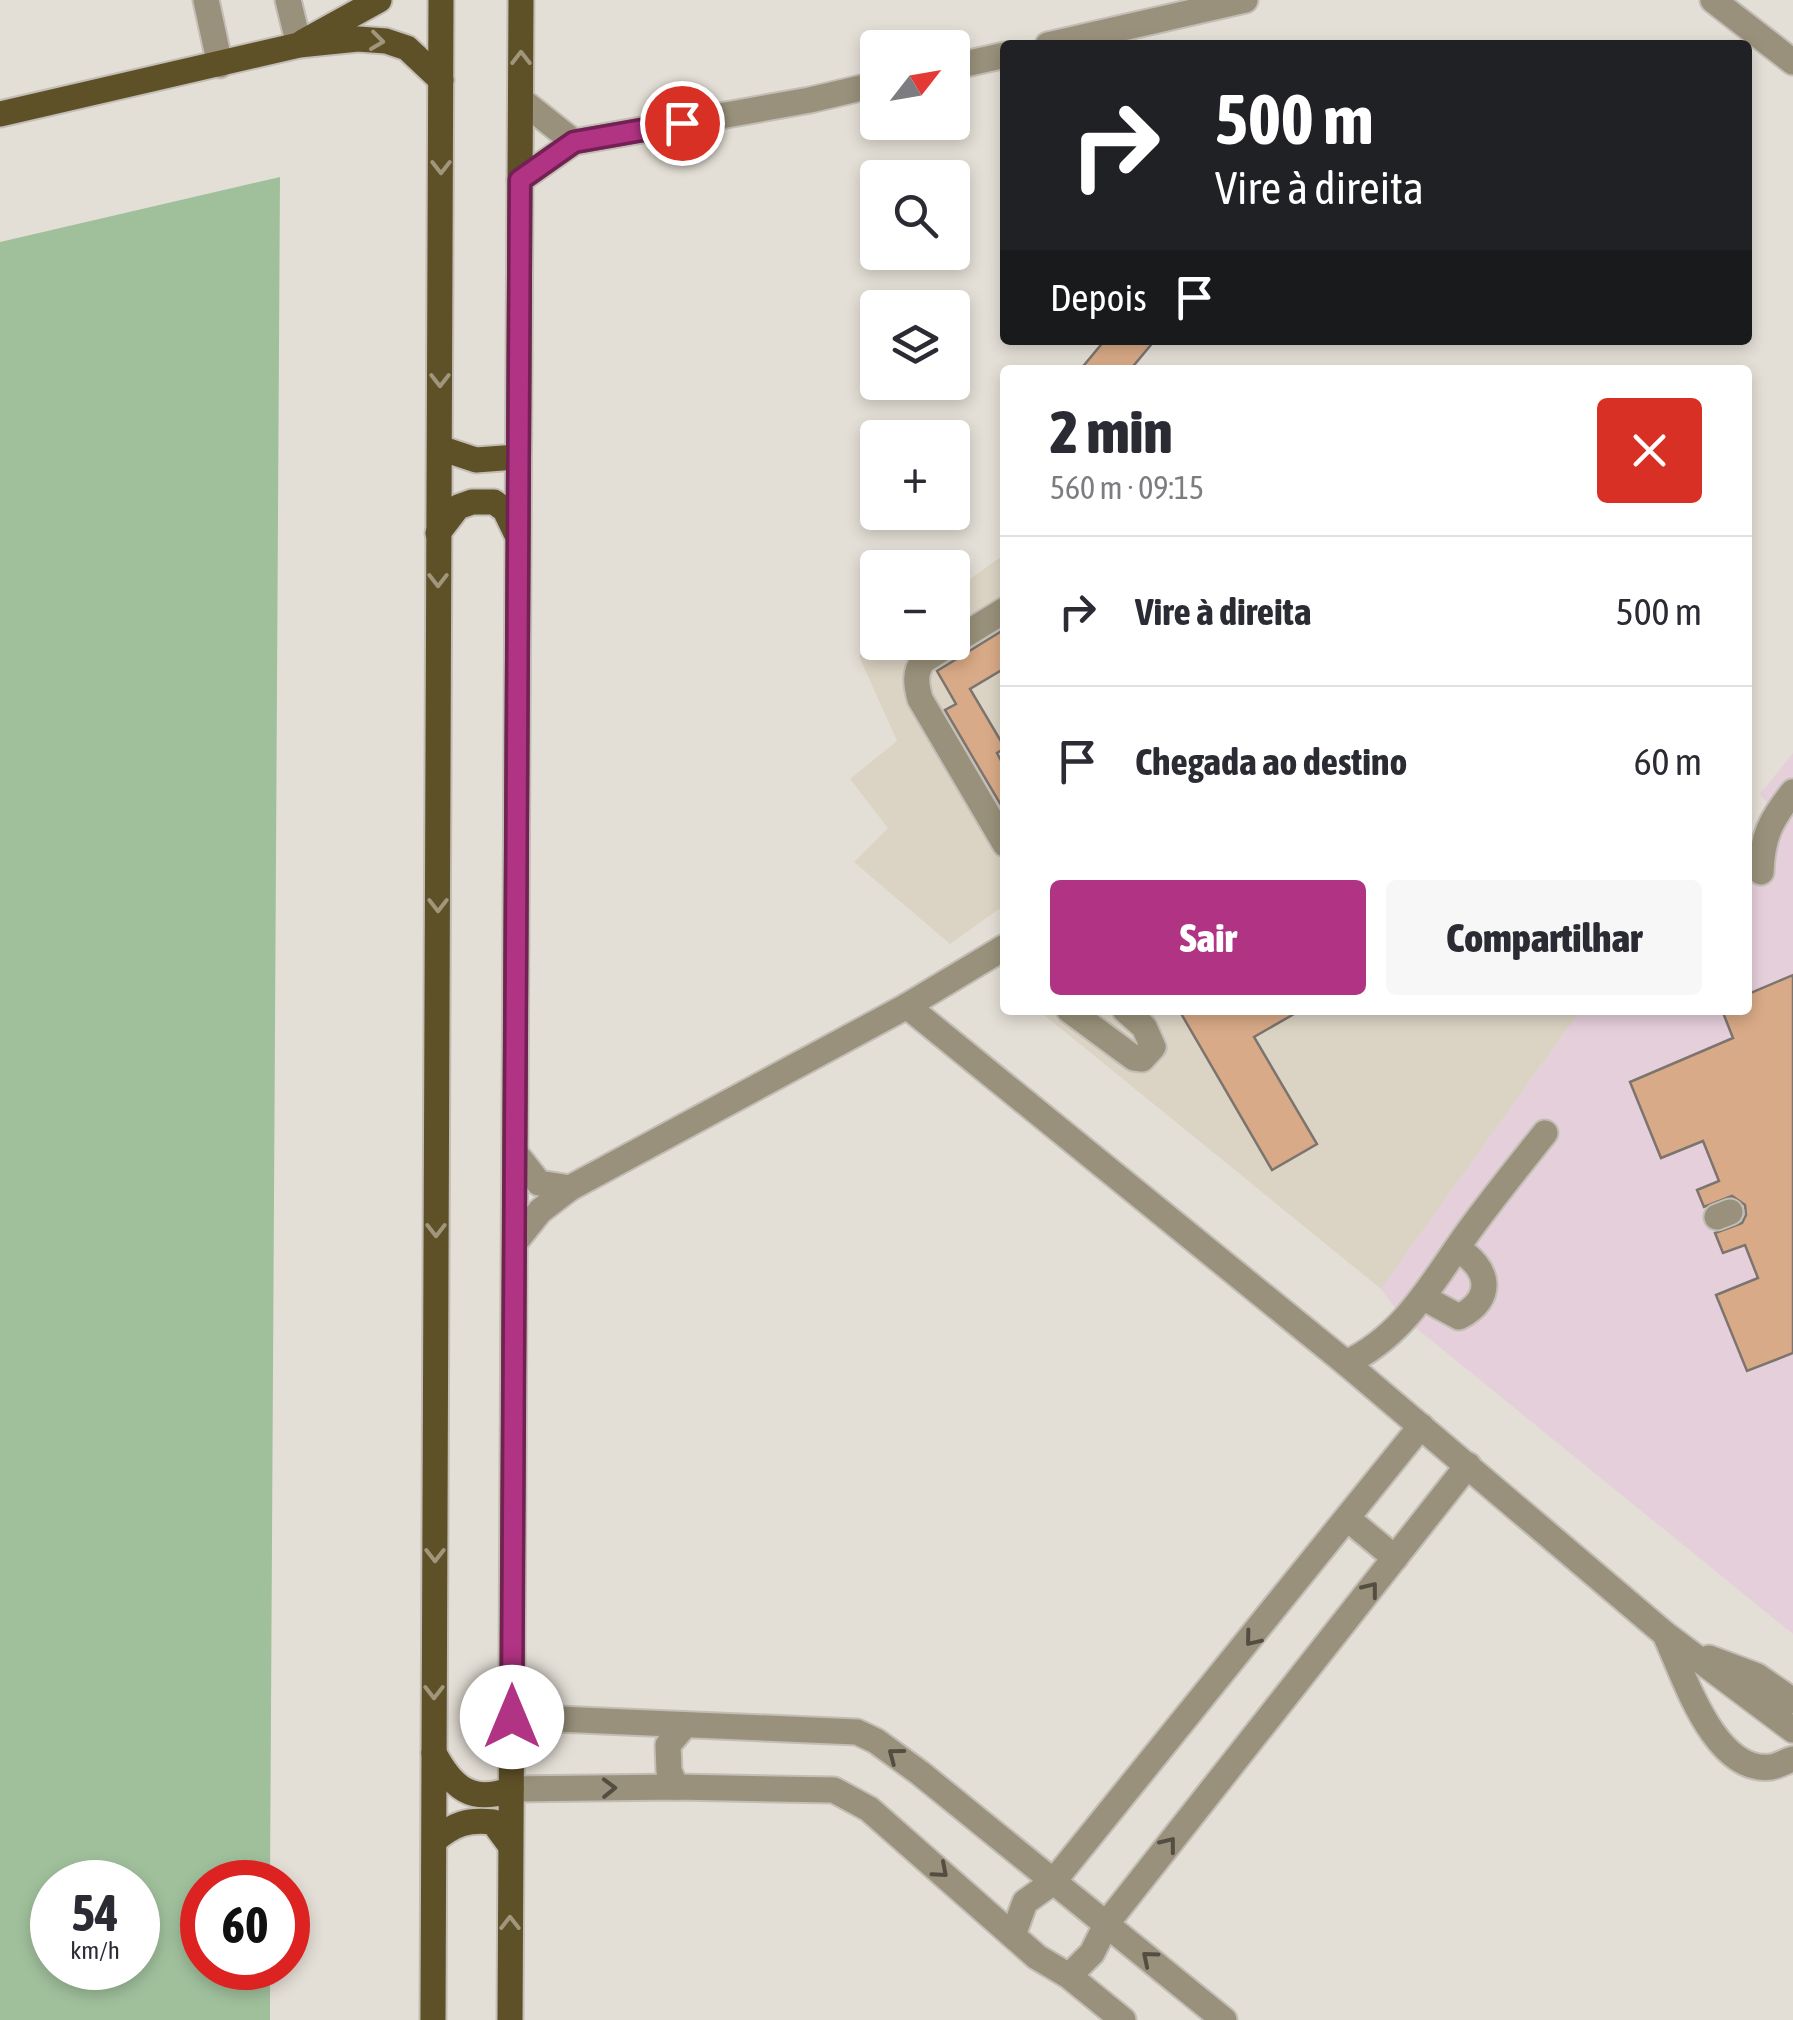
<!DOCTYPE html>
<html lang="pt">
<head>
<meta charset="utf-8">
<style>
  :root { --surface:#fff; --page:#f7f7f7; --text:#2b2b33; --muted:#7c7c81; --line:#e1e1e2; --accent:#b13383 }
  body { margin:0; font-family:"Asap Condensed",sans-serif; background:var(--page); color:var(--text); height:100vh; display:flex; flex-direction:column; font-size:38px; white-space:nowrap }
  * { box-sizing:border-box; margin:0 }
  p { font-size:32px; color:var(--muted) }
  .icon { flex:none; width:55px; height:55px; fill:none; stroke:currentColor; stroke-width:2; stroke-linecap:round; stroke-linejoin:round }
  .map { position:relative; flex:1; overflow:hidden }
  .side { position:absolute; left:1000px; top:365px; width:752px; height:650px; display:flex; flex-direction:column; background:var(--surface); border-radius:10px; box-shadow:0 5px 15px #0003 }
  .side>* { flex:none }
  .top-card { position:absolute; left:1000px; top:40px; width:752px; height:305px; border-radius:10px; box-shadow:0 5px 15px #0003; background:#202124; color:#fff; overflow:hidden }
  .needle { width:65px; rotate:59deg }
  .buttons { position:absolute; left:860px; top:30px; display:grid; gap:20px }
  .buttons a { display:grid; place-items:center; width:110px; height:110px; border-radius:10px; background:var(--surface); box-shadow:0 5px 15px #0003; font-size:50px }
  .speed { position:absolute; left:30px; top:1860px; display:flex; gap:20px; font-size:50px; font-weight:700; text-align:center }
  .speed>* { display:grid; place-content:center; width:130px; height:130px; border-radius:50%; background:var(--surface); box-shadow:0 5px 15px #0003; line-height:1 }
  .speed small { font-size:25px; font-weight:400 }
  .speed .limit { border:15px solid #d22; background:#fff; color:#111 }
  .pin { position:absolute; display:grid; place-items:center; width:85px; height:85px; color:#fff; margin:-42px; border:5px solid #fff; border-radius:50%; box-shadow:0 2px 10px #0007 }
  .me { position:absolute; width:110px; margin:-55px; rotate:0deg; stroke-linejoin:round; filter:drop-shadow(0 0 8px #0008) }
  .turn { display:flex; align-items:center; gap:35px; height:210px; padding:0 50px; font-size:45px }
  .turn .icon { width:130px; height:130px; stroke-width:2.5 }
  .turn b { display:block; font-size:70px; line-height:85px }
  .then { display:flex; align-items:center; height:95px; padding:0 50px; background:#0003; gap:20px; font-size:38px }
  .round { display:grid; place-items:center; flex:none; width:105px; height:105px; border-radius:10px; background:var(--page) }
  .summary { display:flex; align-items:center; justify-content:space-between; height:170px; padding:0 50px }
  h1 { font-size:60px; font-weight:800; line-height:75px }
  .action { display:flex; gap:20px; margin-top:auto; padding:20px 50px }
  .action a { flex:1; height:115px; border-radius:10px; background:var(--accent); color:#fff; font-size:40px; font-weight:800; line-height:115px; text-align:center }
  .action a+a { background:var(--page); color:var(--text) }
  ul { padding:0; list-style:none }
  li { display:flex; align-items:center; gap:30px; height:150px; padding:0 50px; border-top:2px solid var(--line) }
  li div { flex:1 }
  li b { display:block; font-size:38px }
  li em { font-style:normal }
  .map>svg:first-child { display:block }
  .built { fill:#dbd4c4 }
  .medical { fill:#e5cfdb }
  .green { fill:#a0c09c; fill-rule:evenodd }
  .building { fill:#d9aa87; stroke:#7c746e; stroke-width:2.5 }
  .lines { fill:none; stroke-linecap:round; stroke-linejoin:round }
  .minor-casing { stroke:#c2bdb5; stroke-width:29 }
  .major-casing { stroke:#c2bdb5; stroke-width:29 }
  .minor { stroke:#99917b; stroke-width:25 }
  .major { stroke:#5e5027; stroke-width:25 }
  .oneway { stroke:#a0967c }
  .oneway2 { stroke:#544e42 }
  .route-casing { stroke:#732155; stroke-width:25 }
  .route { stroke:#b13383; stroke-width:18 }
</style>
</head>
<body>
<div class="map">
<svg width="1793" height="2020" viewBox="0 0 1793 2020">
  <rect width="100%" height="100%" fill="#e4dfd6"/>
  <!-- built -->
  <g class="built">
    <polygon points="1005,554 1005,915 999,909 950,944 854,862 888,828 850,779 897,741 859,656 879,643 952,642 953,591"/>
    <polygon points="1038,1010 1581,1010 1381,1289"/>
  </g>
  <!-- medical -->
  <polygon class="medical" points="1793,753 1793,1634 1400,1315 1381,1289 1581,1010 1748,1010 1748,833 1779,819 1760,794"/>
  <!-- green -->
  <path class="green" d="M280,177l-10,1705h-68v86h68v52h-270v-1778zM138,1882v86h-86v-86z"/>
  <!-- building -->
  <g class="building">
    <polygon points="1105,340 1155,340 1130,370 1080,370"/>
    <polygon points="1005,629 1005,668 970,689 1005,748 997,753 1005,768 1005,812 945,710 956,704 937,671"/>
    <polygon points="1793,975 1793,1353 1747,1371 1716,1295 1758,1278 1745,1245 1723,1253 1715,1233 1742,1223 1746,1215 1745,1205 1732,1196 1704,1207 1697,1190 1719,1181 1703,1141 1661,1158 1630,1082 1733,1038 1722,1010 1748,1010 1748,994"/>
    <polygon points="1179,1010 1301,1010 1254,1037 1317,1144 1272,1170"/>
  </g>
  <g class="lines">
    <defs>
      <g id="minor">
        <polyline points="206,0 220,65"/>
        <polyline points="288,0 299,45"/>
        <polyline points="1713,0 1793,62"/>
        <polyline points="1048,45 1245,0"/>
        <polyline points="952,67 1005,55"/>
        <polyline points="521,100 574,142"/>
        <polyline points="520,180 574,142 810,100 878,84"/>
        <path d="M1005,610l-81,50c-10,12 -8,24 -4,39l85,145"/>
        <path d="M1761,872c1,-35 10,-53 32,-80"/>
        <polyline points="907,1006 1005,947"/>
        <polyline points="1069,1010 1134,1058 1142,1059 1153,1047 1144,1027 1125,1010"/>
        <polyline points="516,1154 539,1183 570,1188"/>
        <polyline points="1717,1217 1730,1212"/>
        <polyline points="516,1241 540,1211 570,1188 907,1006 1346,1363 1665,1634 1793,1730"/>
        <path d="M1424,1298l35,19c37,-19 30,-50 -2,-68"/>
        <path d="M1346,1363c62,-29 89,-87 128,-139 23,-31 47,-61 71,-91"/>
        <polyline points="1348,1519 1395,1558"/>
        <path d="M1667,1639c18,39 48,135 104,128 7,-1 15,-6 22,-8"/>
        <polyline points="1709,1658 1757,1676 1793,1701"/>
        <polyline points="512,1717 857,1732 876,1741 920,1773 1224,2020"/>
        <polyline points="676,1787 669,1771 668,1745 685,1725"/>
        <polyline points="511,1789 676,1787 834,1790 869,1809 1037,1957 1069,1976 1123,2020"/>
        <polyline points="1013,1935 1025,1902 1053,1882 1421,1426"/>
        <polyline points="1069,1976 1092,1953 1107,1923 1468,1465"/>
      </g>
      <g id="major">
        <polyline points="303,42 379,0"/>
        <polyline points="0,114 299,45 358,39 386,41 407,48 441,80"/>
        <polyline points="440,448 476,460 517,457"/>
        <polyline points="438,533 458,507 472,502 494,502 505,510 516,533"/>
        <path d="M434,1753c18,34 38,52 77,36"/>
        <path d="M435,1840c19,-16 33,-21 58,-18l17,23"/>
        <polyline points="433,2020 441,0"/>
        <polyline points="510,2020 521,0"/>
      </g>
    </defs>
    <!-- minor casing -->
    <use href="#minor" class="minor-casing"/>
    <!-- major casing -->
    <use href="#major" class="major-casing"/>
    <!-- minor -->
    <use href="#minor" class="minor"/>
    <!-- major -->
    <use href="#major" class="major"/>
  </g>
  <!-- one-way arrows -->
  <defs><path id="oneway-chevron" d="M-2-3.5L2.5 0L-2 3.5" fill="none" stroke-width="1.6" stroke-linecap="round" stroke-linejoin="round" transform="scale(2.5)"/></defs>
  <g class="oneway">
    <use href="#oneway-chevron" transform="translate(377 41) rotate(7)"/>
    <use href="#oneway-chevron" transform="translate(521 58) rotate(-90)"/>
    <use href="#oneway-chevron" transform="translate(441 167) rotate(90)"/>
    <use href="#oneway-chevron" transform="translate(440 380) rotate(90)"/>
    <use href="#oneway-chevron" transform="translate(438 580) rotate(90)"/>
    <use href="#oneway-chevron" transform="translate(438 905) rotate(90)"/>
    <use href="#oneway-chevron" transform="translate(436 1230) rotate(90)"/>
    <use href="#oneway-chevron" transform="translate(435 1555) rotate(90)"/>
    <use href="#oneway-chevron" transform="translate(434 1692) rotate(90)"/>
    <use href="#oneway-chevron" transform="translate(510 1923) rotate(-90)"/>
  </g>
  <g class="oneway2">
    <use href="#oneway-chevron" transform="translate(1371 1589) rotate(-52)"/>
    <use href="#oneway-chevron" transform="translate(1252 1639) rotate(129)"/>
    <use href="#oneway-chevron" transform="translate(895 1755) rotate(-143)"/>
    <use href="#oneway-chevron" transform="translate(609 1788) rotate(-1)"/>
    <use href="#oneway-chevron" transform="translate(1169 1844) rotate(-52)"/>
    <use href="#oneway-chevron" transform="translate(941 1871) rotate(41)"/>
    <use href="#oneway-chevron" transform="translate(1149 1958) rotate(-140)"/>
  </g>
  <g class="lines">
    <defs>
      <polyline id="route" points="512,1717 520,180 574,142 682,123"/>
    </defs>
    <!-- route casing -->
    <use href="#route" class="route-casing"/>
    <!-- route -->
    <use href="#route" class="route"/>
  </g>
</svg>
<div class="buttons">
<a><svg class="needle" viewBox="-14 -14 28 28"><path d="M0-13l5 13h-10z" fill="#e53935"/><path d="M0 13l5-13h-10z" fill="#7c7c81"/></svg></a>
<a><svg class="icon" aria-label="search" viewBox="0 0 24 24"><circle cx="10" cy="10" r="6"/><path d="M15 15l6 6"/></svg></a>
<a><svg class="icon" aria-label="layers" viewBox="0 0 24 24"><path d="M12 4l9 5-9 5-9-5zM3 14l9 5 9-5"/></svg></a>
<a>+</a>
<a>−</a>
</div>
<div class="speed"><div>54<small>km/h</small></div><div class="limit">60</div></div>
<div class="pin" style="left:682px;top:123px;background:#d93025"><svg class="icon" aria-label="arrive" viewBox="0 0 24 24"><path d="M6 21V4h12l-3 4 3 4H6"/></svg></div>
<svg class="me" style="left:512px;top:1717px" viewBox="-20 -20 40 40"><circle r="19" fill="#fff"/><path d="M0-13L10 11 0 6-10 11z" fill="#b13383"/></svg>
<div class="top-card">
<div class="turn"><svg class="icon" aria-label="right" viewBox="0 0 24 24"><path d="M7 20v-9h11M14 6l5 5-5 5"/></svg><div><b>500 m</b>Vire à direita</div></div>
<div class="then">Depois<svg class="icon" aria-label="arrive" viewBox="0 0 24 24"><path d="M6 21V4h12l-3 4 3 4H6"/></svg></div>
</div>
<section class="side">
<div class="summary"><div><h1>2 min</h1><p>560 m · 09:15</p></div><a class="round" style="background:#d93025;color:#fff"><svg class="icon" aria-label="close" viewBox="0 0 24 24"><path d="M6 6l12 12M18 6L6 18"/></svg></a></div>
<ul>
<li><svg class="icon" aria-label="right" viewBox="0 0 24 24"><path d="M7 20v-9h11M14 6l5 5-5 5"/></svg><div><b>Vire à direita</b></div><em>500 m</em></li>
<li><svg class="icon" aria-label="arrive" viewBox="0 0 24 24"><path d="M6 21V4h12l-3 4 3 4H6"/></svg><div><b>Chegada ao destino</b></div><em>60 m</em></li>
</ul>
<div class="action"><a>Sair</a><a>Compartilhar</a></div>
</section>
</div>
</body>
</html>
